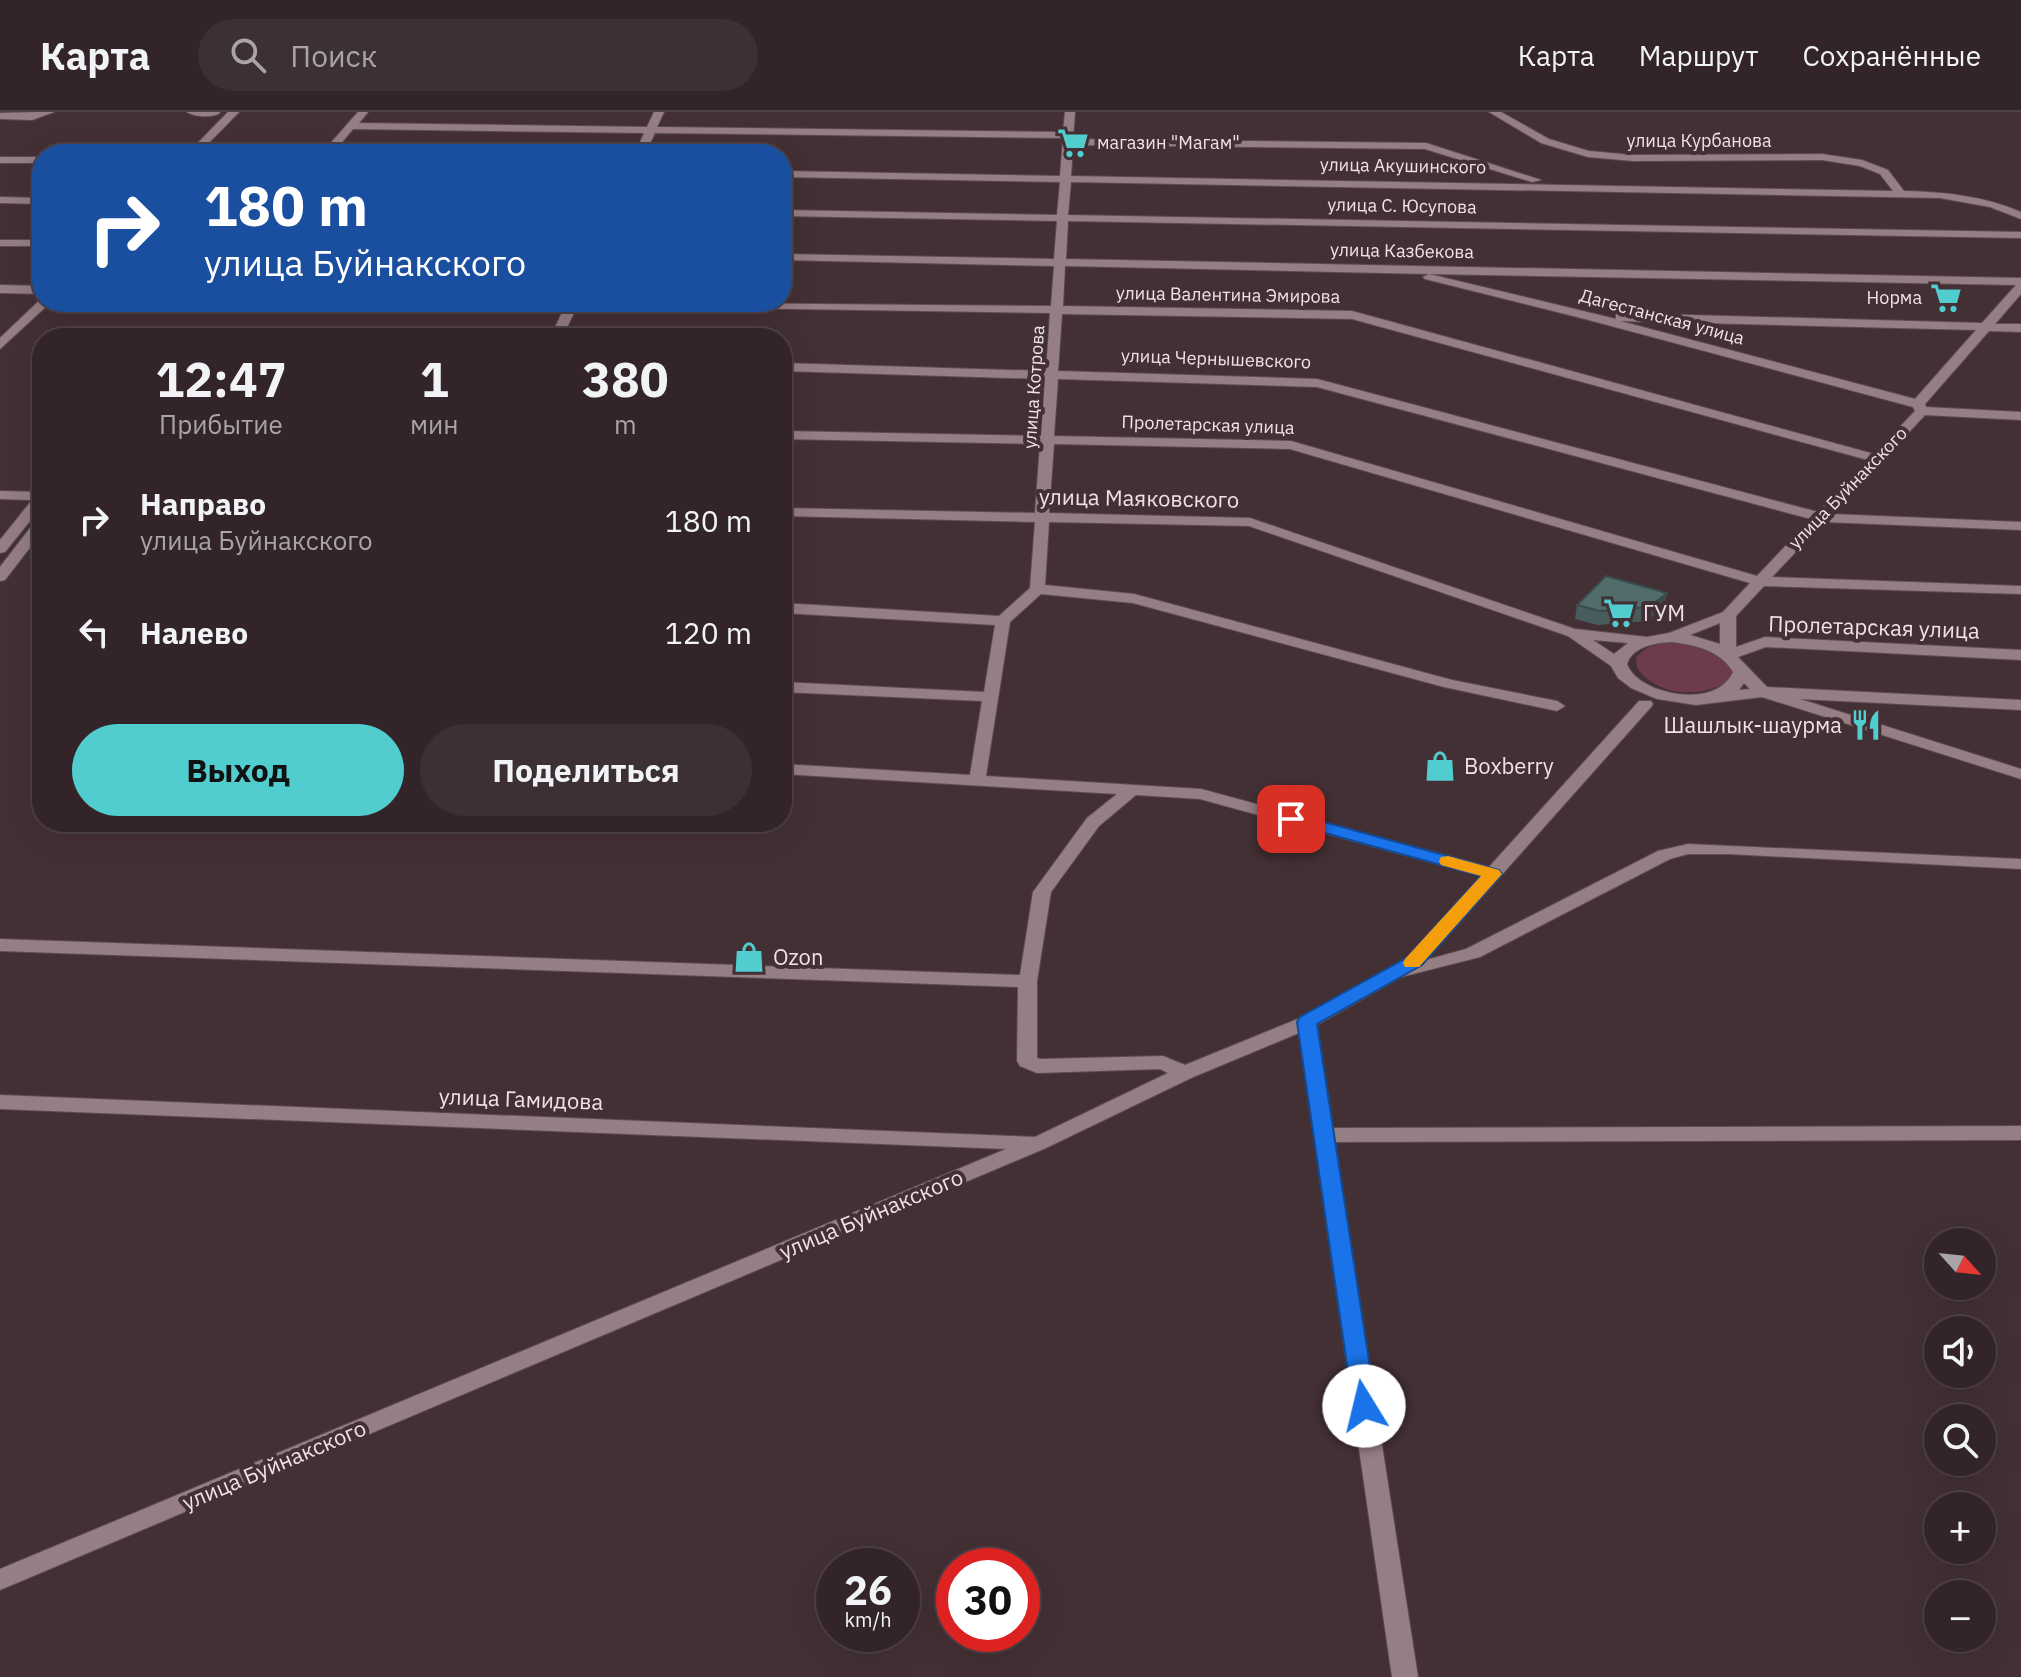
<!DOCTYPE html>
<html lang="ru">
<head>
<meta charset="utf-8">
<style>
  :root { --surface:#322428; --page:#3d3034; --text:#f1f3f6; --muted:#a8a4a8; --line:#4d4145; --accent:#52cdcf }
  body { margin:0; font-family:"IBM Plex Sans",sans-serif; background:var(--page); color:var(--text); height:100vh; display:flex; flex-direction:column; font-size:30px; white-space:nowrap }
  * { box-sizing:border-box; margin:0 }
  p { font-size:26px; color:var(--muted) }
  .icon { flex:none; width:44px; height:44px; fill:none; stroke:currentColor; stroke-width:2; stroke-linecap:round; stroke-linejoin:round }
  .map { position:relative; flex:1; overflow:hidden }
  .details { position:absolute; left:32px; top:216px; width:760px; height:504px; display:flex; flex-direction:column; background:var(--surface); border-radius:32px; box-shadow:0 8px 32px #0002,0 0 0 2px var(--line) }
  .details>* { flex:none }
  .banner { position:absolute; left:32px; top:32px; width:760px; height:168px; border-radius:32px; box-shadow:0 8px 32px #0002,0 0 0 2px var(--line); background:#1a4fa0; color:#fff; overflow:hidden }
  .needle { width:52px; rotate:117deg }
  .buttons { position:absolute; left:1924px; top:1116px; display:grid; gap:16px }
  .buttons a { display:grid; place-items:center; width:72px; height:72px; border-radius:50%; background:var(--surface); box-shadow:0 8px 32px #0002,0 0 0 2px var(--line); font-size:40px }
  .speed { position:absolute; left:816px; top:1436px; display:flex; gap:16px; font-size:40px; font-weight:700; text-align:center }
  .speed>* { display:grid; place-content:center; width:104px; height:104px; border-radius:50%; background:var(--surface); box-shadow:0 8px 32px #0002,0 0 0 2px var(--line); line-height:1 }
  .speed small { font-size:20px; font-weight:400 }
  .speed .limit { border:12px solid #d22; background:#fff; color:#111 }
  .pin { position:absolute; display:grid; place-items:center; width:68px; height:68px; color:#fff; margin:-34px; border-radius:16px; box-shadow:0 4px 12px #0006 }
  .me { position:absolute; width:88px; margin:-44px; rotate:351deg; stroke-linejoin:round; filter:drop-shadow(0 0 6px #0008) }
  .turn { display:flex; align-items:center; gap:28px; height:168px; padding:0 40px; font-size:36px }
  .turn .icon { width:104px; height:104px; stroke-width:2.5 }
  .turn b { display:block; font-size:56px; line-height:68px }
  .eta { display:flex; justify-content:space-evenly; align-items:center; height:136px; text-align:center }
  .eta b { font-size:48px; font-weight:800; line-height:56px }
  .action { display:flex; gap:16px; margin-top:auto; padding:16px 40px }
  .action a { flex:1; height:92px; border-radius:48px; background:var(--accent); color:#111; font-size:32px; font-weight:800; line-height:92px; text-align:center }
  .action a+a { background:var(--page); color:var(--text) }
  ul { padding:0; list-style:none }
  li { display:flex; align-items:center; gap:24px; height:112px; padding:0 40px }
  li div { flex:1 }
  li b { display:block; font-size:30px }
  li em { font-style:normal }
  header { display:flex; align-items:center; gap:48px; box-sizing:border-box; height:112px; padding:0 40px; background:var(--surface); border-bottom:2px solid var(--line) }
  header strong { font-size:38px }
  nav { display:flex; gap:44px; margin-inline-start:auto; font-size:28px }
  .search { width:560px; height:72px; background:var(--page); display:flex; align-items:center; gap:20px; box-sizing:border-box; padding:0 28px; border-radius:44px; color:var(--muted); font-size:30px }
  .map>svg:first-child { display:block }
  .green { fill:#6d3b4a }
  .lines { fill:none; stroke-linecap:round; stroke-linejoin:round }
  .street-casing { stroke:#5c4d51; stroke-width:2 }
  .street { fill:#957e84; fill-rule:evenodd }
  .wall { fill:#475c5c }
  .shaded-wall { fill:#394b4b }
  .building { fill:#526b6b; stroke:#394b4b; stroke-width:2 }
  .route { fill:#1a73e8; stroke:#114b97; stroke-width:2 }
  .slow { fill:#f59e0b }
  .labels { text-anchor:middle; stroke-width:8; stroke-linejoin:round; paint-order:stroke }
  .far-street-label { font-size:18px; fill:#efe2e6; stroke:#433035 }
  .far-poi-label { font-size:18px; fill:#efe2e6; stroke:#433035; text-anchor:start }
  .street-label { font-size:22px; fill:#efe2e6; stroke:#433035 }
  .poi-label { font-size:22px; fill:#efe2e6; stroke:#433035; text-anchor:start }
</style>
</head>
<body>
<header>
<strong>Карта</strong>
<div class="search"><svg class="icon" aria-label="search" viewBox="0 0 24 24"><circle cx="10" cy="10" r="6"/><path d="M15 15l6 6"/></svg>Поиск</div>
<nav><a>Карта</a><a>Маршрут</a><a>Сохранённые</a></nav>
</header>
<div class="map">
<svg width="2021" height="1565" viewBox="0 0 2021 1565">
  <rect width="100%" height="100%" fill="#433035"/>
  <!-- green -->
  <path class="green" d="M1666,531c21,-1 69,5 66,35 -26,21 -74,20 -95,-10l-1,-11 12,-10z"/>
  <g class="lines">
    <defs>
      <g id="street">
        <polygon points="38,0 54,0 32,8 0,7 0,1"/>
        <path d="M187,0h32l1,1c-7,5 -26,4 -33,-1z"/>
        <polygon points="228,0 239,0 198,42 187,42"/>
        <path d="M358,0h10l-9,11 288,4 7,-15h10l-7,15 406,5 2,-20h10l-2,27 353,4 115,37 -9,2 -107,-33 -352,-4 -2,31 822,15 -13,-17 -20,-8 -38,-6 -189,1 -45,-4 -47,-14 -52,-31h12l48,27 40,12 44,4 189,-1 40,6 26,10 16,21c41,1 80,5 117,21v7l-31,-12 -50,-9 -869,-16 -3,33 953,17v6l-953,-17 -2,38 955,19v16l-26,30h26v8l-32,-1 -64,73 1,3 95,5v8l-96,-5 -93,99 189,8v8l-197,-8 -52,55 249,9v8l-257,-8 -28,30v31l29,-10 256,13v10l-255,-13 -28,10 29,30 254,13v10l-221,-11 221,70v10l-259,-82 -66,8 -39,-6 -26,-11 -13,-10 -7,-12 -43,-30 -319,-110 -200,-4 -4,63 89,9 318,86 105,21 8,5 -8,5 -113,-24 -311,-84 -92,-9 -31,28 -24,154 215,13 288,78 150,-166h12l2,3 -2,3 -225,253 40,-11 192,-98 30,-7 333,15v10l-293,-15h-40l-18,5 -190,98 -79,20 -84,48 16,103 688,-2v14l-686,2 83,535h-26l-93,-644 -108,45 -145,70 -1046,442v-21l1006,-420 -1006,-40v-14l1035,42 133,-64 -8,-4 -123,4 -17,-7 -3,-5 1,-74 -1018,-36v-12l1020,36 13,-83 54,-74 30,-24 -335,-20v-10l188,11 12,-74 -200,-9v-10l202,10 11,-67 -213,-12v-10l217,13 31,-28 5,-66 -253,-6v-8l253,5 5,-69 -258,-5v-8l259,5 4,-57 -263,-8v-8l264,8 4,-58 -441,-7 -6,-4 448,4 3,-40 -272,-6v-6l272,5 3,-38 -275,-5v-6l275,5 3,-33 -278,-5v-6l278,5 3,-38 -408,-5 -10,21h-10l9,-21 -291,-4 -21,25h-11zM1065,154l364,8 -6,3 2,2 160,40 328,88 2,4 -41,43 -522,-143 -289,-5zM1429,162l587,11 -34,38 -362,-10 -4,1v5zM1062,202l290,5 516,141 -50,52 -501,-133 -259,-8zM1620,209l356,9 -61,69zM1058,267l259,8 494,132 -54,57 -466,-135 -237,-5zM1054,332l236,5 460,134 -27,29 -54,21 -22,4 -72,-8 -325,-111 -201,-5zM1720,511v21l-30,-9zM1593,528l35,3 -14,11zM1672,530c23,3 48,8 61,30 -17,39 -96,22 -106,-8 6,-18 28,-21 45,-22zM1744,571l6,6 -11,1zM1136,683l64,4 281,77 -73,81 -108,61 -115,47 -22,-9 -123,3 -3,-1v-77l14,-89 48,-66z"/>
        <rect x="0" y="45" width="42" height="6"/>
        <polygon points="0,85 42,86 42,92 0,91"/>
        <rect x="0" y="128" width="42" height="6"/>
        <polygon points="0,173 42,174 42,182 0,181"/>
        <polygon points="41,187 51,190 0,237 0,226"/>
        <polygon points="567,190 579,190 562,226 550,226"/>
        <polygon points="0,379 42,380 42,394 5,440 0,441 0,428 32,388 0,387"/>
        <polygon points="42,406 42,420 5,468 0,469 0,455 37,407"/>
      </g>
    </defs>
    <!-- street casing -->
    <use href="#street" class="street-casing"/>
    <!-- street -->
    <use href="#street" class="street"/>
  </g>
  <!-- wall -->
  <polygon class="wall" points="1667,481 1664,495 1647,509 1598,513 1575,507 1577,493"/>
  <!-- shaded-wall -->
  <polygon class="shaded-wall" points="1667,481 1664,495 1647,509 1650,495"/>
  <!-- building -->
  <polygon class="building" points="1606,464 1667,481 1650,495 1600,499 1577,493"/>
  <!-- route -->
  <polygon class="route" points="1291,701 1499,758 1502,762 1422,853 1317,912 1376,1294 1373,1300 1364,1303 1356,1300 1353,1294 1297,910 1300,905 1408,845 1481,764 1285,710 1283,707"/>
  <!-- slow -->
  <polygon class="slow" points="1448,744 1499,758 1502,762 1419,855 1405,855 1403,851 1405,847 1481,764 1441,753 1439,749 1441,745"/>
  <!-- icons -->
  <defs>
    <symbol id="supermarket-bare" viewBox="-9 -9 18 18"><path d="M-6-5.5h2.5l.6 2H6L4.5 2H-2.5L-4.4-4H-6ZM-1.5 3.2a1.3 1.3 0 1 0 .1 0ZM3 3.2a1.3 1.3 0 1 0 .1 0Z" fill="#52cdcf" stroke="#433035" stroke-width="2.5" paint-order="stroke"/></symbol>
    <symbol id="restaurant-bare" viewBox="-9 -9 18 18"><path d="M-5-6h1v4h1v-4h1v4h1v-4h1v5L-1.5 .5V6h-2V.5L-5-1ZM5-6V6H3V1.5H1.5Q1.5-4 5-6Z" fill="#52cdcf" stroke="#433035" stroke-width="2.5" paint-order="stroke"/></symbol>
    <symbol id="shop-bare" viewBox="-9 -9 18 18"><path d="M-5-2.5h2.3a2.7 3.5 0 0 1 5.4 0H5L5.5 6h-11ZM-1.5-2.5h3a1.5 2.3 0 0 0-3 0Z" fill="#52cdcf" stroke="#433035" stroke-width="2.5" paint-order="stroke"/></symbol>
  </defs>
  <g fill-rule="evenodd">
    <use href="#supermarket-bare" x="1051" y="9" width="44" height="44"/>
    <use href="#supermarket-bare" x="1924" y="164" width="44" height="44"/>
    <use href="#supermarket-bare" x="1597" y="479" width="44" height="44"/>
    <use href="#restaurant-bare" x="1844" y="591" width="44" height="44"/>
    <use href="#shop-bare" x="1418" y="632" width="44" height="44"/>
    <use href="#shop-bare" x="727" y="823" width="44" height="44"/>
  </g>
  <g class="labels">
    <!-- far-street labels -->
    <g class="far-street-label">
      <text x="1699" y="35">улица Курбанова</text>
      <text transform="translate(1403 54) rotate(1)" y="6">улица Акушинского</text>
      <text transform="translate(1402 94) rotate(1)" y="6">улица С. Юсупова</text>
      <text transform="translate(1402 139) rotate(1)" y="6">улица Казбекова</text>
      <text transform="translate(1228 183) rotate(1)" y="6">улица Валентина Эмирова</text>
      <text transform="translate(1662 205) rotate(15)" y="6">Дагестанская улица</text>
      <text transform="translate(1216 247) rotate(2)" y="6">улица Чернышевского</text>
      <text transform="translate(1034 275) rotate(-86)" y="6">улица Котрова</text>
      <text transform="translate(1208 313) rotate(2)" y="6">Пролетарская улица</text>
      <text transform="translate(1848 376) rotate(-46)" y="6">улица Буйнакского</text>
    </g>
    <!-- far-poi labels -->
    <g class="far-poi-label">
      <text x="1097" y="37">магазин "Магам"</text>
      <text x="1922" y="192" text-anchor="end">Норма</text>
    </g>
    <!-- street labels -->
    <g class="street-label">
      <text transform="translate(1139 386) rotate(1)" y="8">улица Маяковского</text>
      <text transform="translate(1874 515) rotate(2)" y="8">Пролетарская улица</text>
      <text transform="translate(521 987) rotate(2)" y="8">улица Гамидова</text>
      <text transform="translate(871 1102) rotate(-23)" y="8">улица Буйнакского</text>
      <text transform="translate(274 1353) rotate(-23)" y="8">улица Буйнакского</text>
    </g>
    <!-- poi labels -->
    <g class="poi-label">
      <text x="1643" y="509">ГУМ</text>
      <text x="1842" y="621" text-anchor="end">Шашлык-шаурма</text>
      <text x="1464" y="662">Boxberry</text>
      <text x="773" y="853">Ozon</text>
    </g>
  </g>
</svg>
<div class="buttons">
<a><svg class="needle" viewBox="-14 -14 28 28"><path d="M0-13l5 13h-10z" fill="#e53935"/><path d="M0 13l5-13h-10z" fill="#a8a4a8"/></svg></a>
<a><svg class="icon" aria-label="sound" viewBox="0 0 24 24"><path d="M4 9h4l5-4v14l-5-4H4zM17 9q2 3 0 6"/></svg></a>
<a><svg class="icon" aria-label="search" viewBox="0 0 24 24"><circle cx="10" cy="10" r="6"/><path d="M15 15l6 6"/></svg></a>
<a>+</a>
<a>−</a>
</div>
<div class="speed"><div>26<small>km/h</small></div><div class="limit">30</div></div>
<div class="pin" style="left:1291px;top:707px;background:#d93025"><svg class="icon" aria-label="arrive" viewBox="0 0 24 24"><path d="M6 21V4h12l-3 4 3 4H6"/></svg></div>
<svg class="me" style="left:1364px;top:1294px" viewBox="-20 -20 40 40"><circle r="19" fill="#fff"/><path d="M0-13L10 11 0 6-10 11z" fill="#1a73e8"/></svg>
<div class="banner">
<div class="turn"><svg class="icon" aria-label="right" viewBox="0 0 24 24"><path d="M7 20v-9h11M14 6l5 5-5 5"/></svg><div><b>180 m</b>улица Буйнакского</div></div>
</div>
<section class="details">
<div class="eta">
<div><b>12:47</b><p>Прибытие</p></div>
<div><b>1</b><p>мин</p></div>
<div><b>380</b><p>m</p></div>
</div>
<ul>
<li><svg class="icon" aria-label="right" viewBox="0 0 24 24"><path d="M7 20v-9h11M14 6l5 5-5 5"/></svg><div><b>Направо</b><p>улица Буйнакского</p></div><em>180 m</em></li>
<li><svg class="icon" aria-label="left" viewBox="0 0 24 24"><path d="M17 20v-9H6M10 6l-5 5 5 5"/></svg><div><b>Налево</b></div><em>120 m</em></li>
</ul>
<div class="action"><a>Выход</a><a>Поделиться</a></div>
</section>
</div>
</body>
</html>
